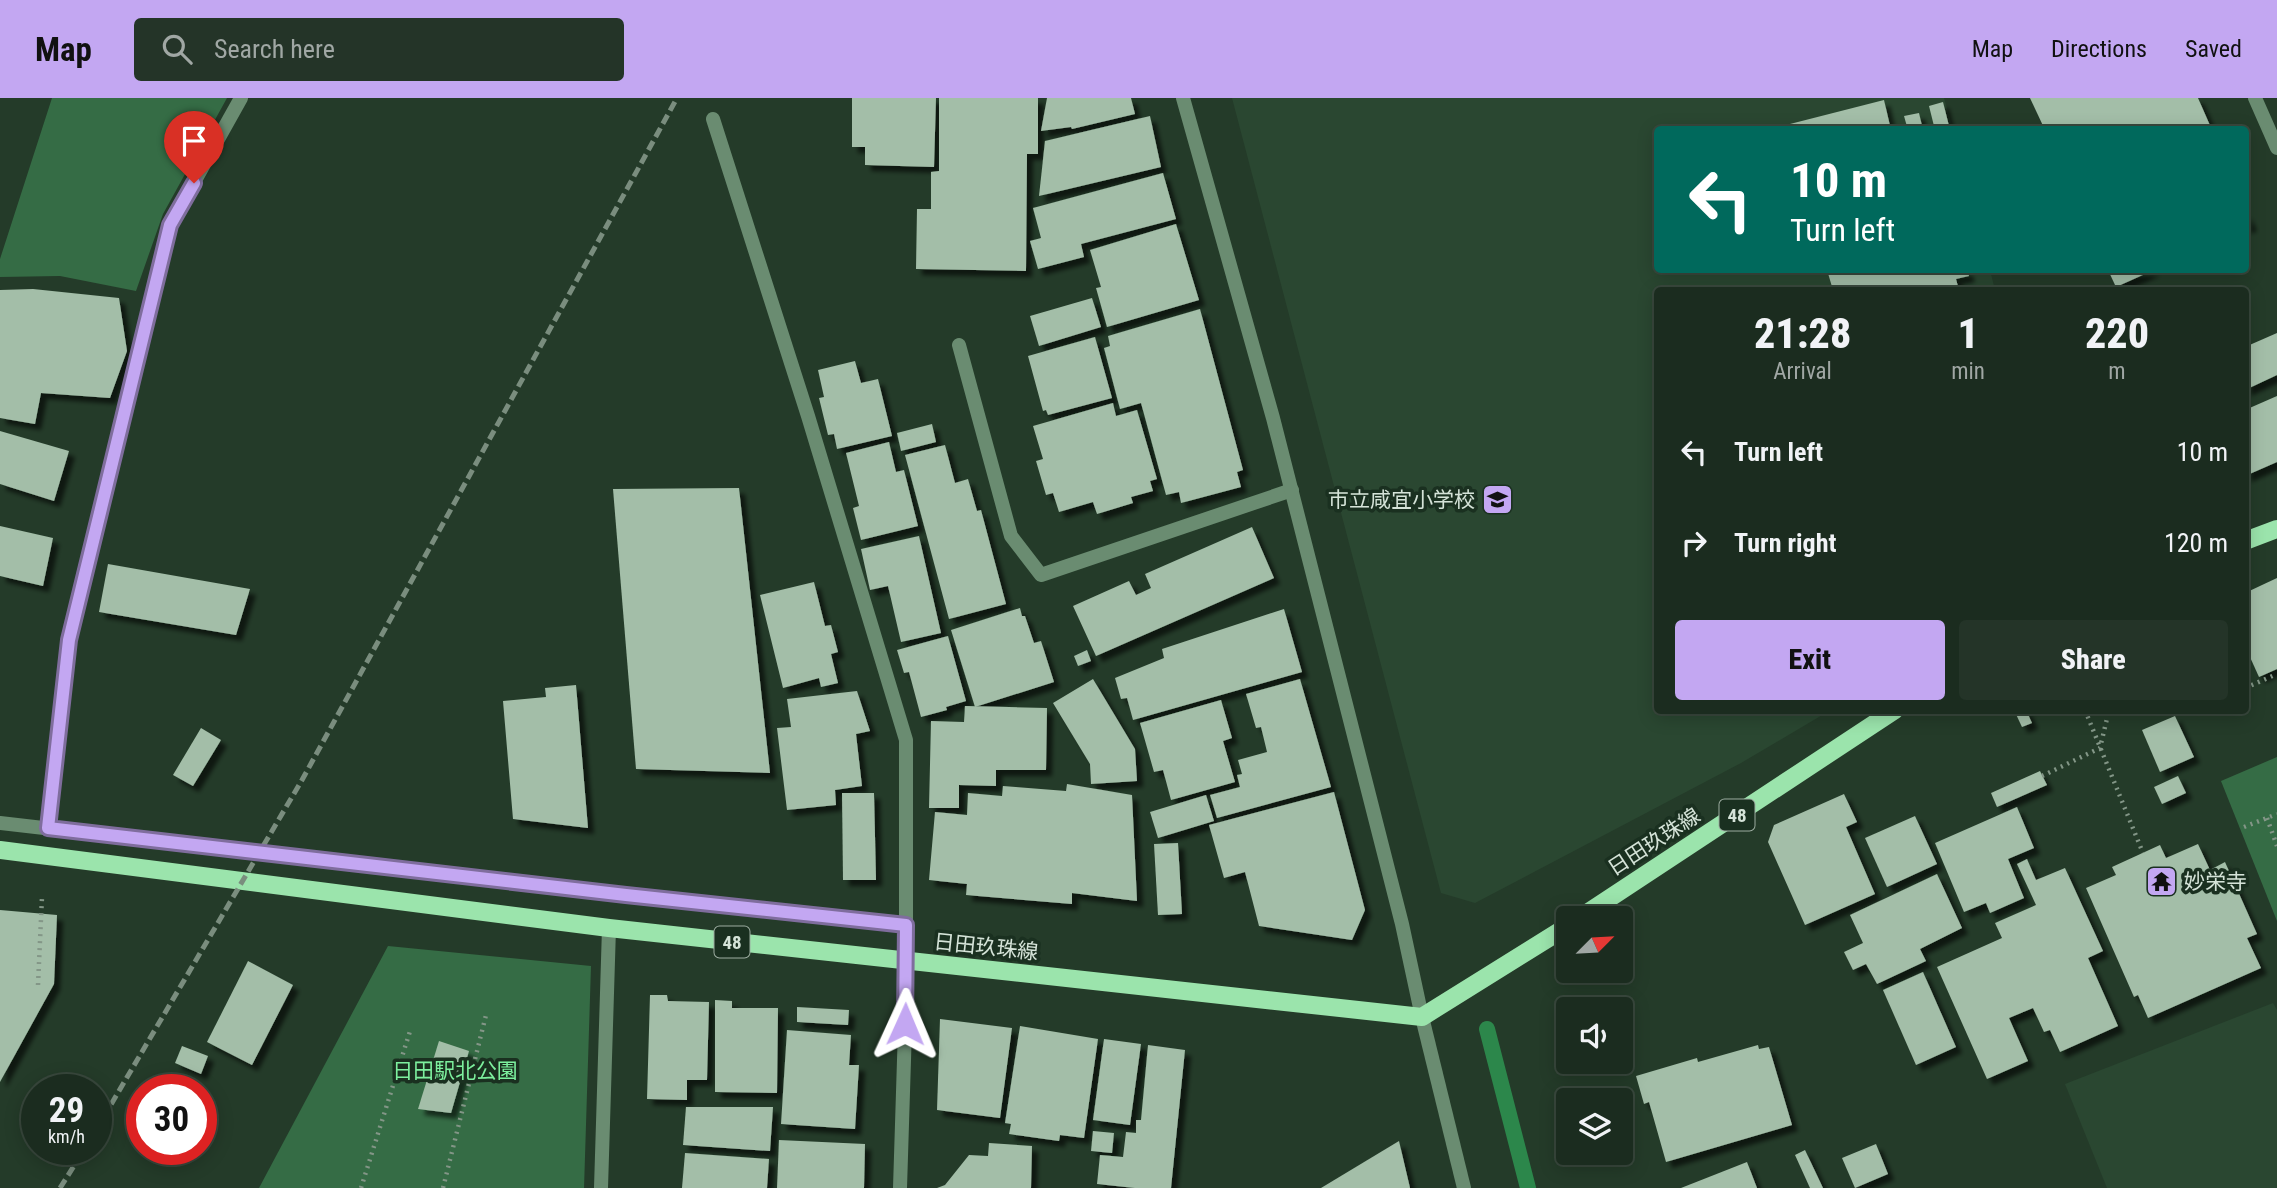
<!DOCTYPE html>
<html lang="en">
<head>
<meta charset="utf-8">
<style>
  :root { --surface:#1b2c1f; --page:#243428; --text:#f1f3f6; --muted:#a0a7a4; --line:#39483d; --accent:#c3a7f2 }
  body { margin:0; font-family:"Roboto Condensed","Noto Sans JP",sans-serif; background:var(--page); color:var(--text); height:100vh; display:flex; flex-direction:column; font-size:26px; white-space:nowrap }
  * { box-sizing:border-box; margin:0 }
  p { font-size:23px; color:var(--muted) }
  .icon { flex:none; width:38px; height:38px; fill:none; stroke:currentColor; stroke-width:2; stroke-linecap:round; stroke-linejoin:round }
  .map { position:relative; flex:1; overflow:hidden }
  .side { position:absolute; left:1654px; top:189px; width:595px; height:427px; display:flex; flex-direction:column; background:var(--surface); border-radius:7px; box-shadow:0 4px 18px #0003,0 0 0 2px var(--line) }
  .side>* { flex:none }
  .guide { position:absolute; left:1654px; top:28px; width:595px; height:147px; border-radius:7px; box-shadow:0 4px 18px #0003,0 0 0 2px var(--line); background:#00695c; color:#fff; overflow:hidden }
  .needle { width:46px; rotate:66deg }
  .tools { position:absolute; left:1556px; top:808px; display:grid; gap:14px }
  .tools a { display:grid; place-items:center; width:77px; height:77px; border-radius:7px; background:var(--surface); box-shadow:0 4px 18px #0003,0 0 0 2px var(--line); font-size:35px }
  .speed { position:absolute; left:21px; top:976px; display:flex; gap:14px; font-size:35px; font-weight:700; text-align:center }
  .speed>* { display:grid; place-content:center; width:91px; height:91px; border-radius:50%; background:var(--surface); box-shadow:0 4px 18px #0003,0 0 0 2px var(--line); line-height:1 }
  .speed small { font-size:18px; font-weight:400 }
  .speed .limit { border:10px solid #d22; background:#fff; color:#111 }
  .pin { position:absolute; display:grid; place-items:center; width:60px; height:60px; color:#fff; margin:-72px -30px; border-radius:50% 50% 50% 0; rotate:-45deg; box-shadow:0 0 7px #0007 }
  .pin .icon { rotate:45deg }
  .me { position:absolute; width:77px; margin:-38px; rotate:1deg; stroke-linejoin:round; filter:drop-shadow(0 0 5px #0008) }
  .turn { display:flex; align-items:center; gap:24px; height:147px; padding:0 21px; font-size:32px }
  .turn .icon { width:91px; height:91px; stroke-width:2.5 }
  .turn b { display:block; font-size:49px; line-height:60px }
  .eta { display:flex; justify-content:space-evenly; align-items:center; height:119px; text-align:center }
  .eta b { font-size:42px; font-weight:800; line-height:49px }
  .cta { display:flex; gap:14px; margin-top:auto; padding:14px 21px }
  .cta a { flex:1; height:80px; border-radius:7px; background:var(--accent); color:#111; font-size:28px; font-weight:800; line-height:80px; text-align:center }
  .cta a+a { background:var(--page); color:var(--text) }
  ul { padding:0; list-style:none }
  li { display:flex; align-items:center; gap:21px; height:91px; padding:0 21px }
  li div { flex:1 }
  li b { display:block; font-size:26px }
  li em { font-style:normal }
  header { display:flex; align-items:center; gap:42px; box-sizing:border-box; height:98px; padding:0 35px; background:var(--accent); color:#111 }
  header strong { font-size:33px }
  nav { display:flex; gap:38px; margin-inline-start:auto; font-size:24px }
  .search { width:490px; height:63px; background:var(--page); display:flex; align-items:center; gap:18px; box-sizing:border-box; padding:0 24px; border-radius:7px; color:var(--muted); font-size:26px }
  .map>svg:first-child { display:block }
  .built { fill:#2a4731 }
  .green { fill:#356c45 }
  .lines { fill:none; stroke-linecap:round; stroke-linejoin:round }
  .stream { stroke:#2c874b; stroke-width:16 }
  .building { fill:#a3bea8; filter:url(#shadow) }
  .path { stroke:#839687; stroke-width:4.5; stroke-dasharray:2 5; stroke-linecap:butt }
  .service { stroke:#6a8c71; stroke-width:14 }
  .minor { stroke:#6a8c71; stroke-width:14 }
  .tertiary { stroke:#6a8c71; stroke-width:14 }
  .primary { stroke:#9be4ac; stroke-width:18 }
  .rail { stroke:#7a8d7e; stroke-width:5; stroke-dasharray:10 5; stroke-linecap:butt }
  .route-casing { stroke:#7f6d9d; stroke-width:18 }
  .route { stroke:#c3a7f2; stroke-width:12 }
  .labels { text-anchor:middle; stroke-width:7; stroke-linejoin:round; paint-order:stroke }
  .shield { fill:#1a3020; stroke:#9dada1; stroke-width:2 }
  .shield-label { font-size:19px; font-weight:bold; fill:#d5e3d8 }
  .poi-label { font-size:21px; fill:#d5e3d8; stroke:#1a3020; text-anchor:end }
  .street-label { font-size:21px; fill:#d5e3d8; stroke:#1a3020 }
  .park-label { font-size:21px; fill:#7df09e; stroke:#1a3020 }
</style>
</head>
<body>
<header>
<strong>Map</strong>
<div class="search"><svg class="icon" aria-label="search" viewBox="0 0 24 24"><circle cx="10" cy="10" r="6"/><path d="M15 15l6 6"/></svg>Search here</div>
<nav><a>Map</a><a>Directions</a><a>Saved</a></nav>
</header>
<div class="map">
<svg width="2277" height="1090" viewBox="0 0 2277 1090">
  <defs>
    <filter id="shadow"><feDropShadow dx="6" dy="6" stdDeviation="2" flood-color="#0009"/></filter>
  </defs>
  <rect width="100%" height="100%" fill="#243b29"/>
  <!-- built -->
  <g class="built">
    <polygon points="1232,0 1944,0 1953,31 1657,32 1657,172 1990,172 1995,192 1657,192 1657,612 1829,613 1741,665 1475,805 1441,795"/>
    <polygon points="2273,905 2277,912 2277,1090 2107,1090 2065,986"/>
  </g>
  <!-- green -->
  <g class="green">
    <polygon points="52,0 227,0 163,116 136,193 60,178 0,179 0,161"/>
    <polygon points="2277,659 2277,823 2221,683"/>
    <polygon points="388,848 591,868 584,1090 259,1090"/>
  </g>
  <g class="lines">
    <!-- stream -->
    <polyline class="stream" points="1487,931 1528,1090"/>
  </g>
  <!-- building -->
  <g class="building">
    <polygon points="852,0 936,0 934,69 865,67 865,49 852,49"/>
    <polygon points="939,0 1038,0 1038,56 1027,56 1026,173 916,171 917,111 931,111 931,74 939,73"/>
    <polygon points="1047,0 1131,0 1135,16 1072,31 1071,29 1041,33"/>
    <polygon points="2030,0 2198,0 2212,32 2045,32"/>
    <polygon points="1884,2 1891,32 1792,32 1790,26"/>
    <polygon points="1943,4 1950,32 1935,32 1929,8"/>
    <polygon points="1919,15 1923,32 1908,32 1904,18"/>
    <polygon points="1150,18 1161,69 1039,98 1045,43"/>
    <polygon points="1163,75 1176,121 1081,146 1084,159 1038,171 1030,143 1041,140 1033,110"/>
    <polygon points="2245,114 2251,127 2245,130"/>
    <polygon points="1176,126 1199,202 1107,229 1096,190 1101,189 1090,152"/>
    <polygon points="1827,172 1967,172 1969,178 1956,181 1959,192 1833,192"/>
    <polygon points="2108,172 2154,172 2116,189"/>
    <polygon points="33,191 119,200 127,253 110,300 41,295 35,326 0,320 0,192"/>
    <polygon points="1092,200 1101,229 1039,248 1030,218"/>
    <polygon points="1200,211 1243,372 1237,374 1241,389 1181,405 1179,394 1166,397 1141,305 1120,311 1104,250 1110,248 1108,238"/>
    <polygon points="2277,235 2277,277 2245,292 2245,249"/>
    <polygon points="1095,239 1112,300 1048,317 1046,312 1043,313 1028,258"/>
    <polygon points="855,263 861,285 878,281 892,338 837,351 834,336 828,337 819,300 824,299 818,272"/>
    <polygon points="2277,298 2277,364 2245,378 2245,312"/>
    <polygon points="1113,305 1116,318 1137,312 1157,381 1150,383 1153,393 1131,399 1133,405 1097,416 1093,404 1059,414 1053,395 1046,397 1036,363 1043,361 1033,328"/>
    <polygon points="932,326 936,344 901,353 897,335"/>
    <polygon points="0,333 69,353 54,403 0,386"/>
    <polygon points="889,344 896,374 904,372 918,428 861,442 853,410 859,408 846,355"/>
    <polygon points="945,347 955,385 968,381 977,413 981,412 1006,506 949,521 905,357"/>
    <polygon points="739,390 770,675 636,671 613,391"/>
    <polygon points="0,428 53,440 43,488 0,478"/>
    <polygon points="1252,429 1274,480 1096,558 1073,508 1129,483 1136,497 1151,490 1145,476"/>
    <polygon points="919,438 941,535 901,544 888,488 870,492 861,451"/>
    <polygon points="108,466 250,491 236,537 99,514"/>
    <polygon points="2277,480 2277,571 2259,579 2245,548 2245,495"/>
    <polygon points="814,484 825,528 831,527 838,554 831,556 838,585 821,589 819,580 783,590 760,497"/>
    <polygon points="1020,510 1022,518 1025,518 1034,545 1041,543 1054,584 975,609 951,532"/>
    <polygon points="1284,511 1302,574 1133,622 1127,600 1121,601 1115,580 1164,560 1162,551"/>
    <polygon points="948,538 966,603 946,609 947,612 921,619 909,574 904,575 897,552"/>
    <polygon points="1087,552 1091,563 1078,568 1074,558"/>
    <polygon points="1093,581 1135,651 1137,683 1091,686 1090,666 1053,605"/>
    <polygon points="1300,581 1331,689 1217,720 1210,697 1240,689 1237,677 1242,676 1238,662 1267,654 1261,629 1256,630 1246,596"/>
    <polygon points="576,587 588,730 513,721 503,603 546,599 545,590"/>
    <polygon points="857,593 870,633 856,636 862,688 835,692 836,707 787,712 777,630 791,629 787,601"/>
    <polygon points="1221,602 1232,640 1223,643 1235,684 1171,702 1163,672 1154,674 1140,625"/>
    <polygon points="965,608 1047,610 1046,672 996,672 996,688 959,687 959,710 929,710 931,623 964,624"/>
    <polygon points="2014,612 2026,612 2032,625 2022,629"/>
    <polygon points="2175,618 2194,659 2160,674 2142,632"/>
    <polygon points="201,630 221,642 193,688 173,677"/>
    <polygon points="2040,673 2047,687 1997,709 1991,695"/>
    <polygon points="2178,678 2186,695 2162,706 2154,689"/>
    <polygon points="1067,686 1132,697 1137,803 1072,795 1072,806 966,797 967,786 929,782 935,714 967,717 968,695 1002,698 1003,688 1066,693"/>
    <polygon points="1334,694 1365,812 1352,842 1259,828 1245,774 1224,780 1209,727"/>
    <polygon points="842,695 874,695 876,782 843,782"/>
    <polygon points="1844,696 1857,724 1846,729 1875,796 1805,827 1768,744 1774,727"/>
    <polygon points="1206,697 1214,723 1158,740 1150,714"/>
    <polygon points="2017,709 2034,750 2008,761 2024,800 1990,815 1986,805 1964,814 1935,745"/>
    <polygon points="1915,718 1937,766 1887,789 1865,740"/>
    <polygon points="1178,745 1182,816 1158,817 1154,746"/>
    <polygon points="2198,746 2210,772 2225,764 2257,836 2247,840 2261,870 2148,920 2138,897 2134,899 2086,790 2116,777 2112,769 2160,747 2166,760"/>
    <polygon points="2027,761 2036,782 2065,770 2103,853 2088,860 2118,928 2060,954 2050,932 2044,934 2033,910 2009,920 2028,963 1987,981 1937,869 2002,840 1995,825 2036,807 2017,766"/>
    <polygon points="1937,776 1962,830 1920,851 1926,863 1877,886 1866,866 1853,872 1844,854 1863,845 1850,817"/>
    <polygon points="0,812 57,817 54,886 0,984"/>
    <polygon points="248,863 293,887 252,967 207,944"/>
    <polygon points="1923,874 1956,949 1916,967 1883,892"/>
    <polygon points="650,897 667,897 668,903 709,904 707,982 687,982 687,1002 647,1001"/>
    <polygon points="715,902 732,903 732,910 778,910 777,995 715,994"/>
    <polygon points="797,909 849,912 848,927 797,924"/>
    <polygon points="940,921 1012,930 1000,1020 937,1012"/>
    <polygon points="1020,928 1098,941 1084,1040 1060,1037 1059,1043 1009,1036 1011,1026 1005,1025"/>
    <polygon points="787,932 851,937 849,967 859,967 855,1031 781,1026"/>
    <polygon points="1104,941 1141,946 1130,1027 1093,1022"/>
    <polygon points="439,943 469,953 451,1015 418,1011"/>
    <polygon points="1148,947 1185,952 1171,1090 1135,1090 1097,1086 1100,1057 1123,1059 1126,1034 1136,1035 1136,1022 1141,1022"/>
    <polygon points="1758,947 1759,951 1769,949 1792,1027 1666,1064 1649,1004 1644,1006 1636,978 1697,960 1698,964"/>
    <polygon points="182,948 208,958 201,976 175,965"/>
    <polygon points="686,1009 773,1009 770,1053 683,1047"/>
    <polygon points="1093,1033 1114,1035 1112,1055 1091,1053"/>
    <polygon points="779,1042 865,1046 864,1090 777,1090"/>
    <polygon points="1399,1043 1410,1090 1321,1090"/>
    <polygon points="989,1045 1032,1048 1031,1090 937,1090 945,1087 969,1057 988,1058"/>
    <polygon points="1876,1046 1888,1076 1855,1090 1842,1060"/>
    <polygon points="1805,1052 1823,1090 1810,1090 1795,1057"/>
    <polygon points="685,1055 769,1061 767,1090 682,1090"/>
    <polygon points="1747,1064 1757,1090 1681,1090"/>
  </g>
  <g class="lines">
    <!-- path -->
    <g class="path">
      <polyline points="2245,590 2277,576"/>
      <polyline points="2085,612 2143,755"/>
      <polyline points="2042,678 2100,650 2109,612"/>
      <polyline points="2267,720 2277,748"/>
      <polyline points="2244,729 2277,716"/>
      <polyline points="38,887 42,799"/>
      <polyline points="361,1090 411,930"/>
      <polyline points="443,1090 486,917"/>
    </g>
    <!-- service -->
    <polyline class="service" points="959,247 1011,438 1041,477 1292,392"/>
    <!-- minor -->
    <g class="minor">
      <polyline points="1183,0 1273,320 1402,826 1422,919"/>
      <polyline points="2255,0 2277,50"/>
      <polyline points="713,21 808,318 906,642 906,898 900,1090"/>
      <polyline points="0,725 626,797 906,827"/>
      <polyline points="48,730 69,542 170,127 241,0"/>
      <polyline points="601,1090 609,830"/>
    </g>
    <!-- tertiary -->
    <polyline class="tertiary" points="1422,919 1464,1090"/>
    <!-- primary -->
    <g class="primary">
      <polyline points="2245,443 2277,431"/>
      <polyline points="0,752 609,830 1422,919 1568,828"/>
      <polyline points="1578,821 1895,612"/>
    </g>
    <!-- rail -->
    <g class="rail">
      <polyline points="96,1032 302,682 677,0"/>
      <polyline points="60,1090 84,1052"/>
    </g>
  </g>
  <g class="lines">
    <defs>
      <polyline id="route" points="194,85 170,127 69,542 48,730 626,797 906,827 905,926"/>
    </defs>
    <!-- route casing -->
    <use href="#route" class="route-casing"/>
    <!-- route -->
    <use href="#route" class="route"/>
  </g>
  <!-- icons -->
  <defs>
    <symbol id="school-square" viewBox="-11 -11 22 22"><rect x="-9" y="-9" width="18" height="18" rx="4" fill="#c3a7f2" stroke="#1a3020"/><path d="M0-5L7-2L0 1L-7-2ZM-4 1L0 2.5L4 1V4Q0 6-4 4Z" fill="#111"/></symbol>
    <symbol id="temple-square" viewBox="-11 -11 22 22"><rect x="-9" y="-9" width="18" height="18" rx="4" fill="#c3a7f2" stroke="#1a3020"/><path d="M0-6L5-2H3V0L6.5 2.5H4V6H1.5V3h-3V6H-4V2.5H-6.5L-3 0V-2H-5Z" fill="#111"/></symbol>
  </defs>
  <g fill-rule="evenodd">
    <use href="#school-square" x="1480" y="384" width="35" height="35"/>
    <use href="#temple-square" x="2144" y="766" width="35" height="35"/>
  </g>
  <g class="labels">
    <!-- shield labels -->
    <g class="shield">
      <rect x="1719.5" y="701.5" width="35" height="31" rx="5"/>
      <rect x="714.5" y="828.5" width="35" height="31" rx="5"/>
    </g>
    <g class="shield-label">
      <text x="1737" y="724">48</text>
      <text x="732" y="851">48</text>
    </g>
    <!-- poi labels -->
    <g class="poi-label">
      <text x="1475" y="409">市立咸宜小学校</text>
      <text x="2184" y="791" text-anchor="start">妙栄寺</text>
    </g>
    <!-- street labels -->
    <g class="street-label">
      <text transform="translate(1654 744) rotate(-33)" y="7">日田玖珠線</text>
      <text transform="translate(986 849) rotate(6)" y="7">日田玖珠線</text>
    </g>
    <!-- park labels -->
    <g class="park-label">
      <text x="455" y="980">日田駅北公園</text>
    </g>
  </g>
</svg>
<div class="tools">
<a><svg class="needle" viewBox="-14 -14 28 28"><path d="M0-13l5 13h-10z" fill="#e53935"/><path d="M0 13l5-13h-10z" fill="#a0a7a4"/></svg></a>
<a><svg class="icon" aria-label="sound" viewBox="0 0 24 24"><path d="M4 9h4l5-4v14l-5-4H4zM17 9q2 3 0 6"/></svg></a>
<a><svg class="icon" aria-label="layers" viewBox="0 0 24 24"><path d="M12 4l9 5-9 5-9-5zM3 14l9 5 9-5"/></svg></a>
</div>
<div class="speed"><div>29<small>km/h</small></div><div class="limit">30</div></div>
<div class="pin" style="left:194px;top:85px;background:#d93025"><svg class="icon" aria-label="arrive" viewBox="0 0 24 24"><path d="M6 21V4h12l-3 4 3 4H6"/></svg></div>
<svg class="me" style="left:905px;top:926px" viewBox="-20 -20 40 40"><path d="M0-17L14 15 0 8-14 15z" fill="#c3a7f2" stroke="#fff" stroke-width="4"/></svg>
<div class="guide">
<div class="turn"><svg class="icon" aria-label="left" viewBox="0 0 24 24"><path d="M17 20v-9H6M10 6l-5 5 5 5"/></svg><div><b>10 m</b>Turn left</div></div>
</div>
<section class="side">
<div class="eta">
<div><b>21:28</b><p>Arrival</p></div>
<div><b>1</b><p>min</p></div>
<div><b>220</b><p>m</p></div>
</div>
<ul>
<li><svg class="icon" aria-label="left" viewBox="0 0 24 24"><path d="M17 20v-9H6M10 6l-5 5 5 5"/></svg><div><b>Turn left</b></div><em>10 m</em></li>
<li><svg class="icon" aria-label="right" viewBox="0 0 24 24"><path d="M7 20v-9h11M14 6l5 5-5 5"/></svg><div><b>Turn right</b></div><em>120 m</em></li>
</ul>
<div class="cta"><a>Exit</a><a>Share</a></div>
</section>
</div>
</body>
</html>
